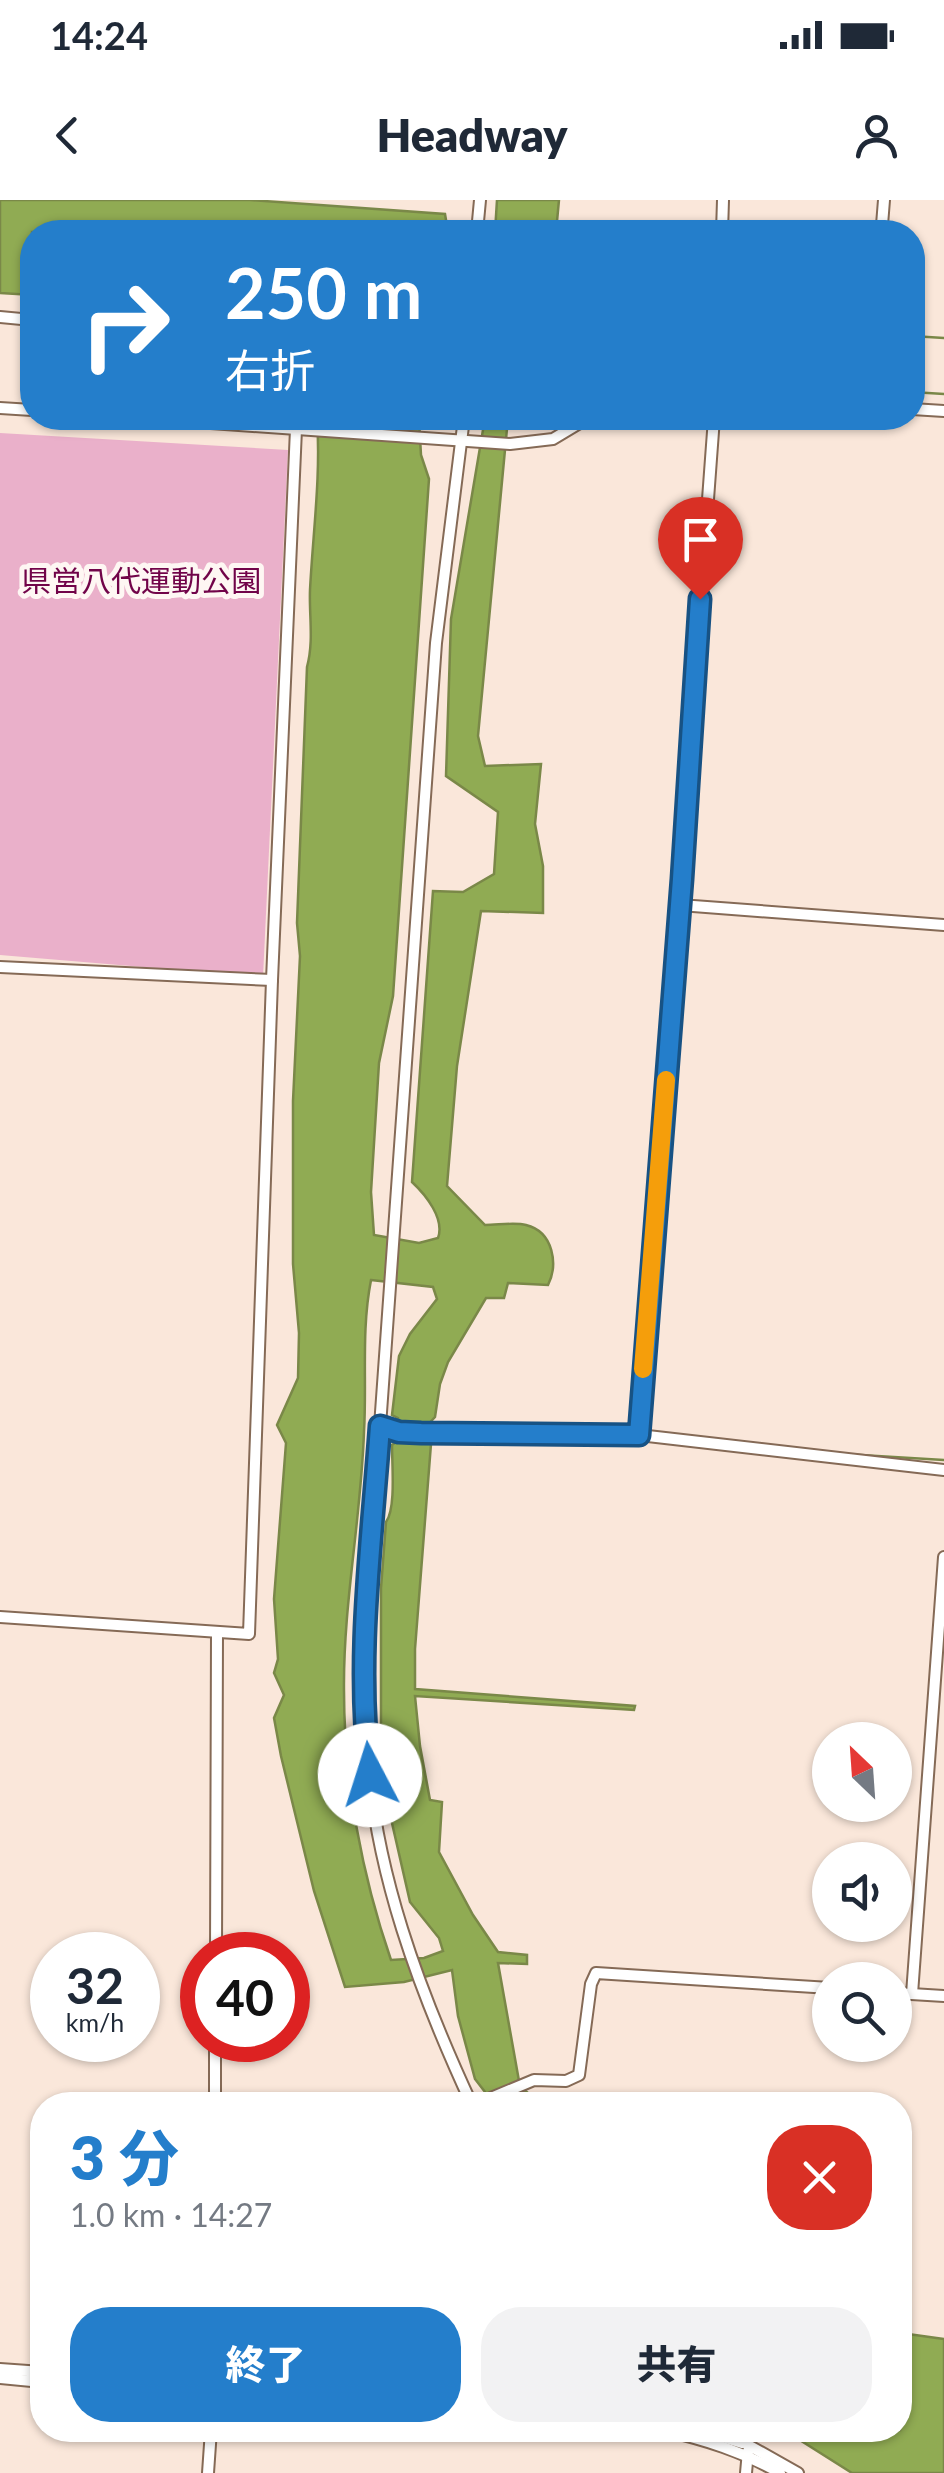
<!DOCTYPE html>
<html lang="ja">
<head>
<meta charset="utf-8">
<style>
  :root { --surface:#fff; --page:#f2f2f3; --text:#1f2937; --muted:#747a83; --accent:#247ecb }
  body { margin:0; font-family:Lato,"Noto Sans JP",sans-serif; background:var(--page); color:var(--text); height:100vh; display:flex; flex-direction:column; font-size:38px; white-space:nowrap }
  * { box-sizing:border-box; margin:0 }
  p { font-size:32px; color:var(--muted) }
  .icon { flex:none; width:55px; height:55px; fill:none; stroke:currentColor; stroke-width:2; stroke-linecap:round; stroke-linejoin:round }
  .map { position:relative; flex:1; overflow:hidden }
  .details { position:absolute; left:30px; top:1892px; width:882px; height:350px; display:flex; flex-direction:column; background:var(--surface); border-radius:40px; box-shadow:0 2px 8px #0004 }
  .details>* { flex:none }
  .guide { position:absolute; left:20px; top:20px; width:905px; height:210px; border-radius:40px; box-shadow:0 2px 8px #0004; background:#247ecb; color:#fff; overflow:hidden }
  .needle { width:65px; rotate:335deg }
  .tools { position:absolute; left:812px; top:1522px; display:grid; gap:20px }
  .tools a { display:grid; place-items:center; width:100px; height:100px; border-radius:50%; background:var(--surface); box-shadow:0 2px 8px #0004; font-size:50px }
  .speed { position:absolute; left:30px; top:1732px; display:flex; gap:20px; font-size:50px; font-weight:700; text-align:center }
  .speed>* { display:grid; place-content:center; width:130px; height:130px; border-radius:50%; background:var(--surface); box-shadow:0 2px 8px #0004; line-height:1 }
  .speed small { font-size:25px; font-weight:400 }
  .speed .limit { border:15px solid #d22; background:#fff; color:#111 }
  .pin { position:absolute; display:grid; place-items:center; width:85px; height:85px; color:#fff; margin:-102px -42px; border-radius:50% 50% 50% 0; rotate:-45deg; box-shadow:0 0 10px #0007 }
  .pin .icon { rotate:45deg }
  .me { position:absolute; width:110px; margin:-55px; rotate:355deg; stroke-linejoin:round; filter:drop-shadow(0 0 8px #0008) }
  .turn { display:flex; align-items:center; gap:35px; height:210px; padding:0 40px; font-size:45px }
  .turn .icon { width:130px; height:130px; stroke-width:2.5 }
  .turn b { display:block; font-size:70px; line-height:85px }
  .round { display:grid; place-items:center; flex:none; width:105px; height:105px; border-radius:40px; background:var(--page) }
  .overview { display:flex; align-items:center; justify-content:space-between; height:170px; padding:0 40px }
  h1 { font-size:60px; font-weight:800; line-height:75px; color:var(--accent) }
  .action { display:flex; gap:20px; margin-top:auto; padding:20px 40px }
  .action a { flex:1; height:115px; border-radius:40px; background:var(--accent); color:#fff; font-size:40px; font-weight:800; line-height:115px; text-align:center }
  .action a+a { background:var(--page); color:var(--text) }
  .status { display:flex; justify-content:space-between; align-items:center; height:70px; padding:0 50px; background:var(--surface); direction:ltr }
  .status svg { height:28px; fill:currentColor }
  header { display:flex; justify-content:space-between; align-items:center; height:130px; padding:0 40px; background:var(--surface); font-size:45px; font-weight:800 }
  .map>svg:first-child { display:block }
  .green { fill:#eab0ca }
  .water { fill:#90ab53; stroke:#7a8848; stroke-width:2.5; fill-rule:evenodd }
  .lines { fill:none; stroke-linecap:round; stroke-linejoin:round }
  .stream { stroke:#7a8848; stroke-width:2.5 }
  .minor-casing { stroke:#856a56; stroke-width:14 }
  .minor { stroke:#fff; stroke-width:10 }
  .route-casing { stroke:#175284; stroke-width:25 }
  .route { stroke:#247ecb; stroke-width:18 }
  .slow { stroke:#f59e0b; stroke-width:18 }
  .labels { text-anchor:middle; stroke-width:10; stroke-linejoin:round; paint-order:stroke }
  .park-label { font-size:30px; fill:#710449; stroke:#fef7f3 }
</style>
</head>
<body>
<div class="status"><b>14:24</b><svg viewBox="0 0 49 12"><path d="M0 12V9h3v3zM5 12V6h3v6zM10 12V3h3v9zM15 12V0h3v12zM26 1h20v11H26zM47 4h2v5h-2z"/></svg></div>
<header><svg class="icon" aria-label="back" viewBox="0 0 24 24"><path d="M15 5l-7 7 7 7"/></svg>Headway<svg class="icon" aria-label="person" viewBox="0 0 24 24"><circle cx="12" cy="8" r="4"/><path d="M4 21q1-7 8-7t8 7"/></svg></header>
<div class="map">
<svg width="944" height="2273" viewBox="0 0 944 2273">
  <rect width="100%" height="100%" fill="#fae7da"/>
  <!-- green -->
  <polygon class="green" points="0,233 288,250 263,777 0,755"/>
  <!-- water -->
  <g class="water">
    <polygon points="0,0 250,0 445,14 448,32 32,32 32,95 0,93"/>
    <polygon points="497,0 559,0 556,32 495,32"/>
    <path d="M317,218h107l-5,2 2,35 8,24 -36,517 -14,67 -8,129 3,43 45,8 19,-5c7,-19 -12,-43 -26,-56l21,-291 30,1 31,-18 4,-62 -52,-36 5,-157 34,-201h23l-30,318 7,30 56,-2 -6,60 8,42v47l-62,-2 -24,155 -10,120 38,39c13,0 30,-3 41,0 28,7 32,40 22,60l-40,-2 -4,15h-18l-38,64 -8,22 -5,33 -13,14 -1,8 10,5 -16,205v40l220,17 -1,4 -219,-14 5,50 10,54 12,2 -3,50 34,63 25,37 29,3v9l-29,-1 21,118 5,9 20,15h-49l-20,-26 -17,-63 -6,-46 -48,12 -59,5 -31,-96 -33,-135 -7,-38 10,-23 -10,-22 4,-14 -4,-60 12,-156 -9,-18 21,-47 1,-45 -6,-69v-163l7,-145 -3,-33 10,-256c7,-26 2,-51 3,-77 3,-58 11,-114 7,-172zM371,1080l62,7 4,12 -27,35 -11,22 -7,59 6,3 3,21 -9,6c0,20 4,64 -6,77l-5,66v157l11,55v23l18,79 29,36 4,13 -19,7 -33,2c-29,-84 -47,-179 -47,-269 -1,-86 17,-172 20,-259 3,-51 -3,-101 7,-152z"/>
    <polygon points="908,2134 944,2139 944,2273 852,2273 784,2230 839,2230 856,2240 874,2230 900,2230 900,2213 909,2195 902,2175"/>
  </g>
  <g class="lines">
    <!-- stream -->
    <g class="stream">
      <polyline points="912,136 944,138"/>
      <polyline points="912,192 944,194"/>
      <polyline points="438,1225 487,1229"/>
      <polyline points="844,1254 944,1260"/>
    </g>
    <defs>
      <g id="minor">
        <polyline points="882,25 884,0"/>
        <polyline points="477,32 480,0"/>
        <polyline points="722,32 723,0"/>
        <polyline points="0,117 32,120"/>
        <polyline points="0,208 32,210"/>
        <polyline points="912,209 944,211"/>
        <polyline points="140,218 510,244 553,239 588,218"/>
        <path d="M464,218l-28,225 -71,993c1,36 0,72 2,108 6,125 53,249 105,361"/>
        <polyline points="680,705 944,725"/>
        <polyline points="0,767 272,780"/>
        <polyline points="380,1227 421,1233 639,1235 944,1270"/>
        <polyline points="639,1235 714,218"/>
        <polyline points="0,1417 249,1434 272,780 296,229"/>
        <polyline points="216,1755 217,1433"/>
        <polyline points="895,1793 944,1796"/>
        <polyline points="912,1794 944,1357"/>
        <polyline points="215,1905 215,1840"/>
        <polyline points="474,1905 534,1880 566,1881 579,1875 591,1784 596,1773 830,1788"/>
        <polyline points="0,2169 42,2172"/>
        <polyline points="0,2178 42,2182"/>
        <path d="M663,2230c42,10 79,21 117,43"/>
        <polyline points="700,2230 742,2243"/>
        <polyline points="730,2230 748,2245 798,2273"/>
        <polyline points="208,2273 211,2230"/>
        <polyline points="746,2273 748,2251"/>
      </g>
    </defs>
    <!-- minor casing -->
    <use href="#minor" class="minor-casing"/>
    <!-- minor -->
    <use href="#minor" class="minor"/>
  </g>
  <g class="lines">
    <defs>
      <path id="route" d="M370,1575c-15,-115 2,-234 10,-349l19,6 22,1 218,2 43,-556 18,-280"/>
    </defs>
    <!-- route casing -->
    <use href="#route" class="route-casing"/>
    <!-- route -->
    <use href="#route" class="route"/>
    <!-- slow -->
    <polyline class="slow" points="643,1169 666,880"/>
  </g>
  <g class="labels">
    <!-- park labels -->
    <g class="park-label">
      <text x="141" y="392">県営八代運動公園</text>
    </g>
  </g>
</svg>
<div class="tools">
<a><svg class="needle" viewBox="-14 -14 28 28"><path d="M0-13l5 13h-10z" fill="#e53935"/><path d="M0 13l5-13h-10z" fill="#747a83"/></svg></a>
<a><svg class="icon" aria-label="sound" viewBox="0 0 24 24"><path d="M4 9h4l5-4v14l-5-4H4zM17 9q2 3 0 6"/></svg></a>
<a><svg class="icon" aria-label="search" viewBox="0 0 24 24"><circle cx="10" cy="10" r="6"/><path d="M15 15l6 6"/></svg></a>
</div>
<div class="speed"><div>32<small>km/h</small></div><div class="limit">40</div></div>
<div class="pin" style="left:700px;top:399px;background:#d93025"><svg class="icon" aria-label="arrive" viewBox="0 0 24 24"><path d="M6 21V4h12l-3 4 3 4H6"/></svg></div>
<svg class="me" style="left:370px;top:1575px" viewBox="-20 -20 40 40"><circle r="19" fill="#fff"/><path d="M0-13L10 11 0 6-10 11z" fill="#247ecb"/></svg>
<div class="guide">
<div class="turn"><svg class="icon" aria-label="right" viewBox="0 0 24 24"><path d="M7 20v-9h11M14 6l5 5-5 5"/></svg><div><b>250 m</b>右折</div></div>
</div>
<section class="details">
<div class="overview"><div><h1>3 分</h1><p>1.0 km · 14:27</p></div><a class="round" style="background:#d93025;color:#fff"><svg class="icon" aria-label="close" viewBox="0 0 24 24"><path d="M6 6l12 12M18 6L6 18"/></svg></a></div>
<div class="action"><a>終了</a><a>共有</a></div>
</section>
</div>
</body>
</html>
